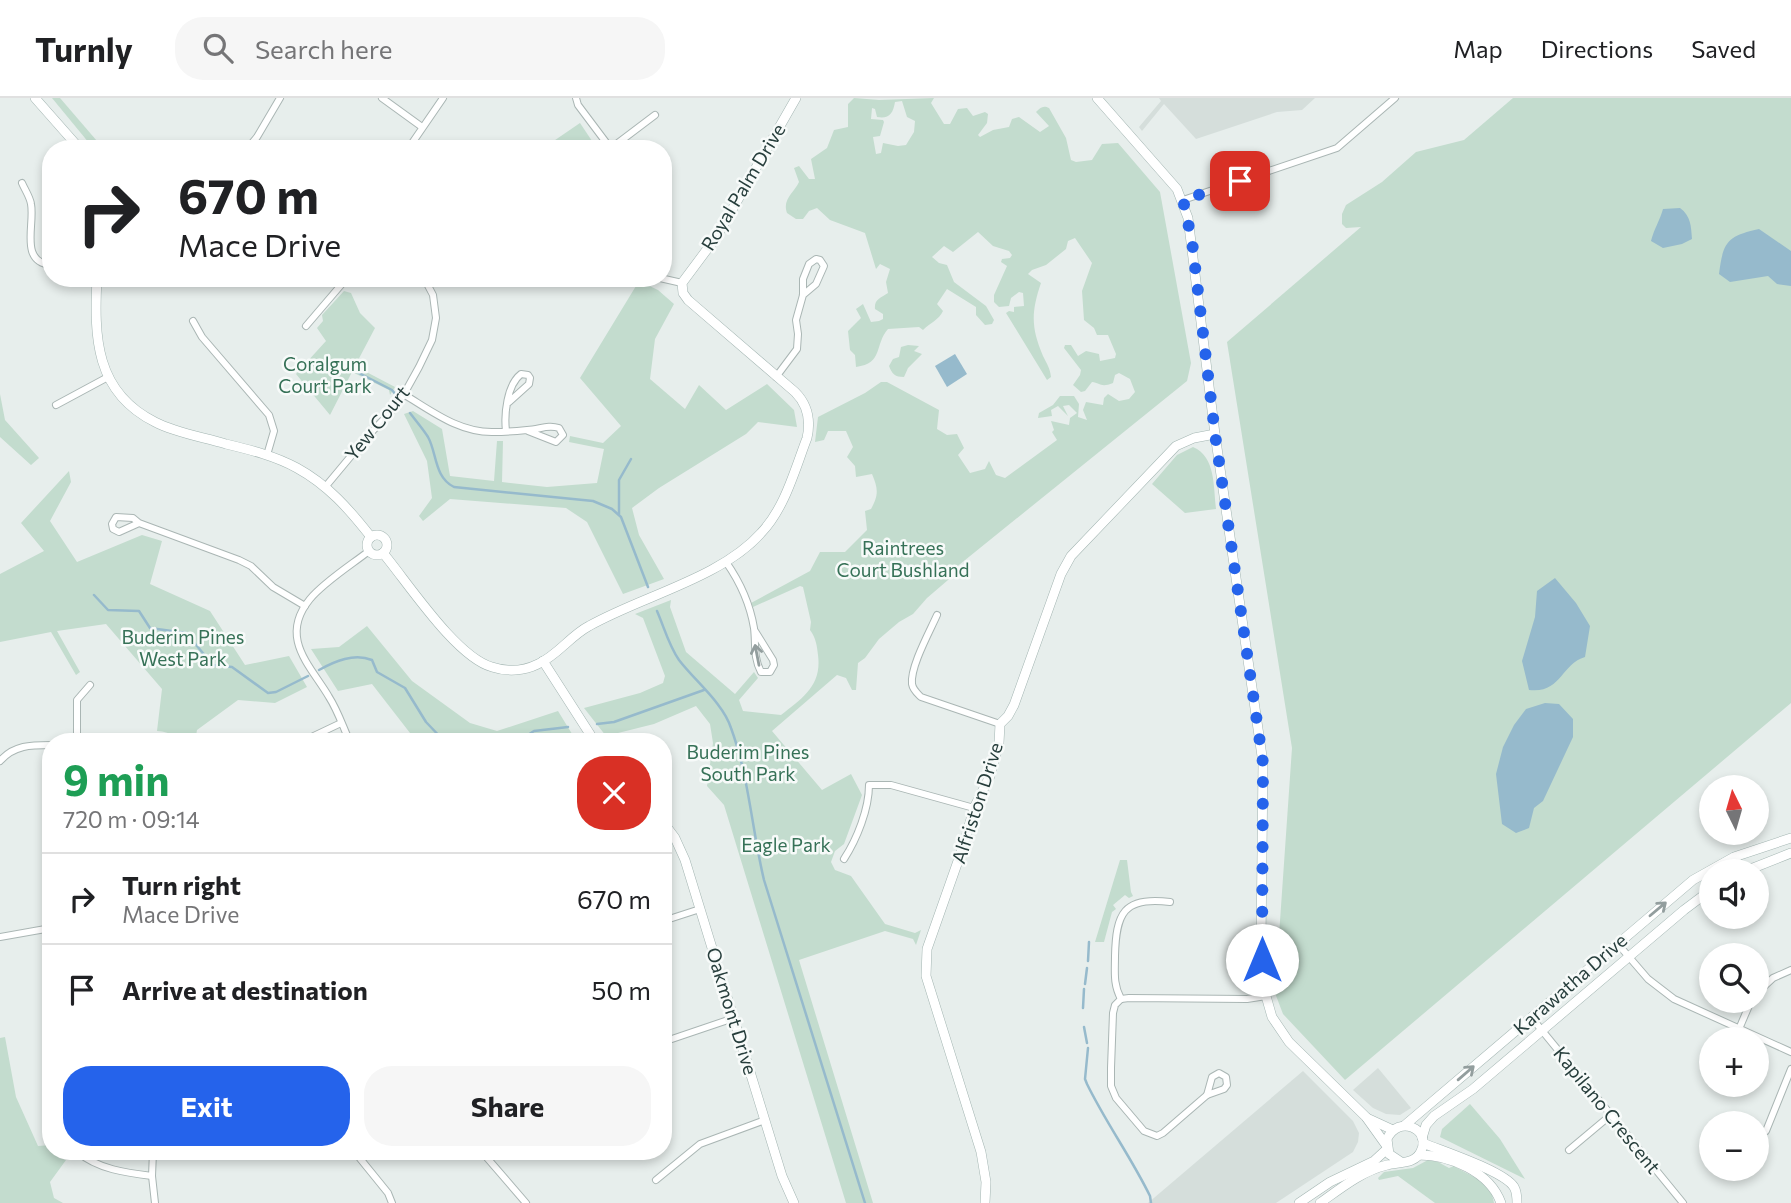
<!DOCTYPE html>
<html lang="en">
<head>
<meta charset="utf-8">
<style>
  :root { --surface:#fff; --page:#f6f6f6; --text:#202124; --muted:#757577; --line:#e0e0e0; --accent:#2563eb }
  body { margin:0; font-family:Commissioner,sans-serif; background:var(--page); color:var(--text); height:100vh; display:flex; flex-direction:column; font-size:26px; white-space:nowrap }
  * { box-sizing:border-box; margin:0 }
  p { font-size:23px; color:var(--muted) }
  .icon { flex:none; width:38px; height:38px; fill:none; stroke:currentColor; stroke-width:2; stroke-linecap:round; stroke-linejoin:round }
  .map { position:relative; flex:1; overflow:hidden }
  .details { position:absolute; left:42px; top:635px; width:630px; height:427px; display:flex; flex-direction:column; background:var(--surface); border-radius:28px; box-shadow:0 4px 10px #0003 }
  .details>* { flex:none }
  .guide { position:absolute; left:42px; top:42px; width:630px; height:147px; border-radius:28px; box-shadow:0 4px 10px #0003; background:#fff; color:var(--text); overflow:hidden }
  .needle { width:46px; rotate:355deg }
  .controls { position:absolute; left:1699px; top:677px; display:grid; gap:14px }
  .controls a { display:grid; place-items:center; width:70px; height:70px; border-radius:50%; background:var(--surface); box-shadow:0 4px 10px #0003; font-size:35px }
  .pin { position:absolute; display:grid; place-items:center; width:60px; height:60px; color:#fff; margin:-30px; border-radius:14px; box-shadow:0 4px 10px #0006 }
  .me { position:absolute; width:77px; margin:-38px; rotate:0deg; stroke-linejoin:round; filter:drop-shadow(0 0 5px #0008) }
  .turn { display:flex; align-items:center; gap:24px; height:147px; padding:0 21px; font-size:32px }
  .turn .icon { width:91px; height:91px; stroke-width:2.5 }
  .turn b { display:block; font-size:49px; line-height:60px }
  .round { display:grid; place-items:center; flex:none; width:74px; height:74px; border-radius:28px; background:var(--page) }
  .head { display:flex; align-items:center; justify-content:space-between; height:119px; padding:0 21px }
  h1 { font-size:42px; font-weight:700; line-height:52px; color:#1e9e55 }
  .action { display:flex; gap:14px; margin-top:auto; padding:14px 21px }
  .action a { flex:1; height:80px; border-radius:28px; background:var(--accent); color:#fff; font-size:28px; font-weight:700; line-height:80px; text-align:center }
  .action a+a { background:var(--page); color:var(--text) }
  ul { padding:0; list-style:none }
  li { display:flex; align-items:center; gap:21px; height:91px; padding:0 21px; border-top:2px solid var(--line) }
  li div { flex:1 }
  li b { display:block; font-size:26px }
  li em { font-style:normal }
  header { display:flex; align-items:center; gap:42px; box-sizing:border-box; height:98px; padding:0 35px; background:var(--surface); border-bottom:2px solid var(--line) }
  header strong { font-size:33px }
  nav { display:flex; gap:38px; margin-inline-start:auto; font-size:24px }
  .search { width:490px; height:63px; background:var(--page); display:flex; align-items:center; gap:18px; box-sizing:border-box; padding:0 24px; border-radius:28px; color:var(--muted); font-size:26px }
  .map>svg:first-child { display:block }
  .built { fill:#d5dedb }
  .green { fill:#c3dcce; fill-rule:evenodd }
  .water { fill:#96bacc }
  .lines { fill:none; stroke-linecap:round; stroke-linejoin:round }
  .stream { stroke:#96bacc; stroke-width:2.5 }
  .street-casing { stroke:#aab6b4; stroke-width:8 }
  .secondary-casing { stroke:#a3b5b2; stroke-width:10 }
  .street { stroke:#fff; stroke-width:6 }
  .secondary { stroke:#fff; stroke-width:9 }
  .oneway { stroke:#939e9e }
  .route { stroke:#2563eb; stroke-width:12; stroke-dasharray:0 21.6 }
  .labels { text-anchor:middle; stroke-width:5; stroke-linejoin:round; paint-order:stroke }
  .street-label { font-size:19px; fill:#273e3c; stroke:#f7faf9 }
  .park-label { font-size:19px; fill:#367157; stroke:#f7faf9 }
</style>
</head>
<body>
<header>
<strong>Turnly</strong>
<div class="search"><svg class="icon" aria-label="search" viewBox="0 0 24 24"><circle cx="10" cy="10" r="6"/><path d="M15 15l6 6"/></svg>Search here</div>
<nav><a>Map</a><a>Directions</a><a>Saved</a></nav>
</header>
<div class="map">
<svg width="1791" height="1105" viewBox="0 0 1791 1105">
  <rect width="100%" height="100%" fill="#e7eeec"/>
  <!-- built -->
  <g class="built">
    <polygon points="1159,0 1315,0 1302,12 1277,14 1196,41 1164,6 1142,33 1139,29 1161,3"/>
    <polygon points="1378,970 1411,1010 1400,1017 1386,1016 1373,1010 1353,992"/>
    <polygon points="1303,973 1353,1023 1359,1035 1358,1044 1353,1054 1276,1105 1148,1105"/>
  </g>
  <!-- green -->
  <g class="green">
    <polygon points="52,0 60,0 103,50 94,51"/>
    <path d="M854,0l25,2 55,-2 -3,5 13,21h6l8,-15 9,-1 6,8 12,-4 3,2 -1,9 -9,12 2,2 13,-7 16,-3 3,-8 7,-2 21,15 9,-6 -13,-14c4,-4 7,-7 13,-4l17,30 5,22 5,2 16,-2 10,-16 16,-1 42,49 31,171 -4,18 -233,188 1,5 -28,24 -14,16 -14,8 -20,17 -14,19 -7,5 -2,27h-4l-6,-12 -9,-3 -65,56 50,59 29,-16 11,21 -18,49 -9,7 -4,11 4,8 16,6 34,48 30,9 6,-3 -5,15 -3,-6 -28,-8 -86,29 74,243h-27l-122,-398 -17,-19 6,-43 -3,-19 -14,-18 -42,18 -48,12 -22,-28 56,-15 23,-10 2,-7 -22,-58 -8,-4 36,-14 -1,7 16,45 49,42 19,-22 4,6 -19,22 4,11 38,4c22,-17 41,-30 37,-60 -1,-9 -2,-17 -8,-25l1,-8 -8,-35 -3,-1 -47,21 -2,-4 59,-32 10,-19h25l22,-22 -2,-19 6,-2c8,-14 7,-21 1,-35l-16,3 -1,-11 -8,-9 6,-10 -7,-16h-18l-4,9 -9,2 3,-25 47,-24 16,-11h6l52,28 -2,19 10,6 10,-1 7,14 -6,7 12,18 15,-4 4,-8 7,14 9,3 52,-38 -5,-8 2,-2 -3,-9 18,4 1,-7 7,-5 -8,-8 -6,1 5,10 -10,-10 -7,4 1,6 -14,2 1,-5 14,-8 7,-9h14l5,8 -1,13 9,3 -4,-10 3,-8 17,3 1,-7 4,-4 11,7 10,-2 6,-7 -5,-13 -11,-6 -4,2 -2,8c-12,5 -13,0 -21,-1l-7,9 -4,1 -8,-7 7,-10 1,-5 -17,-22 1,-3h6l7,11 8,-5 13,3 1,7 15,-3 1,-4 -8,-19h-11l-3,-7 -10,-8 -2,-29 10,-28 -17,-25 -7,3 -2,8 -20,16 -14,5 -4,4 13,9c-10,29 -10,45 2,73 4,8 7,12 8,21l-4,3 -41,-67 3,-2 5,1v-5l10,-1 -1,-13 -4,-1 -8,6 -2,8 -10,1 -5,-5v-7l13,-29 -6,-4 1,-3 8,-1 2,-3 -3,-4 -16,-5 -15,-14 -25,20 -9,-6 -12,11 7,6 8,2 7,17 32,24 8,14 -2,4 -7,1 -9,-10v-8l-29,-18 -10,15 6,7c-4,9 -13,12 -20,19l-4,-3 -31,2c-14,16 -4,34 -32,38l-1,-12 -5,-5 -2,-19 13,-13 -5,-9 7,-5 8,18 8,-1 4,-2v-5l-8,-5c-1,-10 6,-11 13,-16l-2,-11 4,-13 -10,-5 -4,5 -11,-36 -35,-13 -13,-12 -8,3 -6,8h-7l-9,-6c-5,-14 7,-20 12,-31l-5,-14 5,-2 10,13h6l-4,-20 16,-11 7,-18 14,-3v-23zM902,3l5,16 8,4 -1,11 -8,13 -8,1 -15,-3 -2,10 -5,1 -3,-17 7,-1 4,-14 -1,-2 -12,-1 1,-11 3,1 2,8c12,2 16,-3 18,-15z"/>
    <polygon points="1513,0 1791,0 1791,605 1345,982 1283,916 1275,895 1292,650 1227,244 1361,129 1346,130 1342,126 1342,116 1346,107 1382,84 1416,54 1464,42"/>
    <polygon points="580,25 592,43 591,51 542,51"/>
    <polygon points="639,183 658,192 674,206 655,241 650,281 685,311 699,287 726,312 767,286 794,312 797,329 758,324 746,336 659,390 632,410 639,437 664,481 623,496 587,424 566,410 450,401 423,423 419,418 432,400 427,363 404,316 413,313 442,331 450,378 494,383 497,343 503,343 502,384 547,389 597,385 604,351 569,344 570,338 603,345 621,328 580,280"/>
    <polygon points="344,193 351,195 360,215 375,230 355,268 395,289 390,297 389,292 352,274 330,317 296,276 326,243 317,230 323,223 322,217"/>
    <path d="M908,247l11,1 -5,5 8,3 -14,14 -4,9c-9,0 -12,-3 -15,-11l4,-7 6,-2 2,-10z"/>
    <polygon points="0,296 5,322 39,360 31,367 0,339"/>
    <path d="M1193,349c23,10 20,39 23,62l-31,4 -33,-29 25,-29z"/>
    <path d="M69,373l2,11 -21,39 27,41 65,-27 20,6 -12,43 60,27 35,54 44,-9 18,31 -32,16 -37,-3 -41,30 -2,12c-13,0 -24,-11 -38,-11l5,-42 -56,-65 -49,7 23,41 -4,3 -25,-43 -51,10v-68l44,-23 -23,-28z"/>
    <polygon points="367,528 412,583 470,625 497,633 558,613 577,644 417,644 372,586 338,593 311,551 339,549"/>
    <polygon points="1120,762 1127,762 1131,794 1133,798 1129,800 1125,797 1113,807 1116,811 1112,814 1104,844 1095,844"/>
    <polygon points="5,939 16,999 38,1048 51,1047 51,1054 57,1054 59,1060 66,1062 50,1084 54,1100 63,1105 0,1105 0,940"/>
    <polygon points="1470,1006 1500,1041 1525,1081 1440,1039 1442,1031"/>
    <path d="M1428,1062l10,2 11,6 5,-2c17,11 37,14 40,37h-59l-37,-27 -19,4 -1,-2 6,-6 29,-4z"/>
  </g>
  <!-- water -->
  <g class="water">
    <path d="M1680,110c11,8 11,18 12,31l-10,5 -19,4 -12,-7c3,-12 9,-21 12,-32z"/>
    <path d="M1759,131l32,22v35l-14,-2 -9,-8 -38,6 -11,-8c4,-32 8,-38 40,-45z"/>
    <polygon points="955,256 967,276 947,289 935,268"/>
    <path d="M1555,480l21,25 14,23 -5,31c-24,7 -24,37 -56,33l-7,-29 13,-44 2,-26z"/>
    <polygon points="1545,605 1559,606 1573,621 1573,639 1543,703 1534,710 1529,730 1516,735 1502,726 1496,676 1503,649 1514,627 1526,611"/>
  </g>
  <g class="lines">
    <!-- stream -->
    <g class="stream">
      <polyline points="357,274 392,292 396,297"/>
      <path d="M410,315c6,8 13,16 18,24 9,16 6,40 26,50l139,14 19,8 9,8 27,70"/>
      <polyline points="619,416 619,382 631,361"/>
      <polyline points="94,497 108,512 139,513 150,530 186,535 213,567 232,569 268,595 276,594 308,578"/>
      <path d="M657,513c7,16 12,35 22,49 16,21 44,43 52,68 18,49 21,102 33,152l101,323"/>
      <path d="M319,572c16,-9 35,-17 53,-10l5,12 28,16 21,34 19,20"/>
      <polyline points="597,626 614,624 704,592"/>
      <polyline points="517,644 534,633 568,629"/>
      <polyline points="1088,863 1089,844"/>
      <polyline points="1085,886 1087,870"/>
      <polyline points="1083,910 1084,891"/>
      <polyline points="1084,929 1087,945"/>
      <path d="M1088,950l-3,31 2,5c19,39 44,73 63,112l1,7"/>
    </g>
    <defs>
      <g id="street">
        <polyline points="382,0 422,29"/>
        <polyline points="576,0 578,7 611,51"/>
        <polyline points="247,51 257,39 280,0"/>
        <polyline points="408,51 443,0"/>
        <polyline points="610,51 655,17"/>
        <path d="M22,85c3,7 8,14 9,21 4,21 -12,58 20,61"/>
        <polyline points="1183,102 1337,50 1395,0"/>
        <polyline points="660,180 682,185"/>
        <polyline points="193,223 202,239 269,317 274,333 267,357"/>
        <polyline points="306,228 347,180"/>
        <polyline points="776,279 797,251 798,236 796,222 803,197 803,181 809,166 816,161 820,162 824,168 816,186 803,197"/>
        <path d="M405,297c28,17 55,38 89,37 11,0 23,-1 33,-2 12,0 20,-6 32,-2l4,7 -7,7 -28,-11"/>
        <polyline points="56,307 108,279"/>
        <path d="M506,333c-2,-17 1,-46 15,-57l7,1 2,3 -1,6 -20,18"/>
        <polyline points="326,388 366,340 399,305 419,269 432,242 436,220 433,197 424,180"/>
        <polyline points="139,425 119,434 113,431 112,426 116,419 133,420 139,425 239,462 251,468 273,489 305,508"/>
        <path d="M726,464c14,20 24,42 28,66 2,16 -1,29 7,44h9l4,-7 -1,-5 -18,-29"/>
        <path d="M937,517c-7,16 -27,52 -25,69 1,6 5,9 9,13l79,27"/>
        <polyline points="77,644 77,602 90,587"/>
        <polyline points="154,644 163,644"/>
        <polyline points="301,644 341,625"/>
        <path d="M350,644c-7,-15 -12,-31 -21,-45 -18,-31 -51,-59 -19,-98 14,-17 41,-34 59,-48"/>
        <path d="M0,663c14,-16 31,-16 51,-16"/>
        <path d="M1739,758l-4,7c2,6 5,7 11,7"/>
        <path d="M844,761c13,-20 25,-50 25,-74h22l83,23"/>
        <polyline points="663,823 700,811"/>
        <polyline points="0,839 51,830"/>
        <polyline points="1617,845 1648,881 1674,901 1791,954"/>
        <polyline points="1757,895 1773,880 1791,872"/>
        <polyline points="1121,901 1115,907 1113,915 1111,970 1111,988 1116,1000 1144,1033 1157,1038 1163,1035 1207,997"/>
        <polyline points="1121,901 1129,900 1247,901 1266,898"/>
        <path d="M1121,901c-8,-15 -6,-27 -6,-43 1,-42 8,-60 55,-54"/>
        <polyline points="1531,919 1683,1105"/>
        <polyline points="1739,931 1751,903"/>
        <polyline points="663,944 734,920"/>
        <polygon points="1219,975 1226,979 1227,987 1224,991 1207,997 1212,979"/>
        <polyline points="1766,1033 1791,971"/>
        <polyline points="1569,1052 1612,1016"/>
        <path d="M78,1054c19,17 49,21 74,24"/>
        <polyline points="153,1054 152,1078 155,1105"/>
        <polyline points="482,1054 526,1105"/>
        <polyline points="358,1058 388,1095 392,1105"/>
        <polyline points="656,1082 700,1046 765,1022"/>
      </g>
      <g id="secondary">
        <polyline points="35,0 80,51"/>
        <polyline points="1097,0 1177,91 1188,120 1215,336 1263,665 1261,844 1262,880 1266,898 1272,919 1289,944 1366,1019 1386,1047"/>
        <path d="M97,180c-3,59 -2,114 58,144 21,11 48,15 71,22 25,6 49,12 71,24 31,17 52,41 74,69"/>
        <circle cx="377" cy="447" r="10"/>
        <path d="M383,455c25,30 73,104 109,114 15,5 32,4 46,-3 20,-9 32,-28 51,-38 53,-30 132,-48 172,-93 24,-25 34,-64 46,-95 4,-18 1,-33 -12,-46l-107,-92 -5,-7 -1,-10 35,-47 79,-138"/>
        <polyline points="543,563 595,644"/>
        <polyline points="663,724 675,740 685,762 782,1078 794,1105"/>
        <polyline points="1743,774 1791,755"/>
        <polyline points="1367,1020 1393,1032"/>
        <polyline points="1405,1027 1693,782 1734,759 1791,740"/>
        <polyline points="1422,1040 1426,1027 1434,1018 1473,991 1684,812 1712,791"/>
        <path d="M1423,1045c19,8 81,28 91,44 3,5 3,10 3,16"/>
        <path d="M1419,1057c31,0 71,17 82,48"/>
        <polyline points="985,1105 986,1084 981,1054 926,878 927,851 964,746 974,710 990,678 999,645 1000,626 1008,618 1014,607 1061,476 1071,458 1176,348 1194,340 1215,336"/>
        <polyline points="1299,1105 1330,1084 1374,1063 1387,1051"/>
        <path d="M1320,1105c21,-15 42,-32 67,-38 12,-3 29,-1 34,-14 11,-22 -23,-37 -34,-12l2,15 12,8"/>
      </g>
    </defs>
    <!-- street casing -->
    <use href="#street" class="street-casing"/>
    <!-- secondary casing -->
    <use href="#secondary" class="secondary-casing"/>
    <!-- street -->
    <use href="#street" class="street"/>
    <!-- secondary -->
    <use href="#secondary" class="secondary"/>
  </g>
  <!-- one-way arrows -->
  <defs><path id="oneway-shaft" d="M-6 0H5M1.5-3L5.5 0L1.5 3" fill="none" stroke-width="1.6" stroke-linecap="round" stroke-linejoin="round" transform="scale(1.75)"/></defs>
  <g class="oneway">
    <use href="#oneway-shaft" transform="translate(757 557) rotate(-101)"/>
    <use href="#oneway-shaft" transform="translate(1658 811) rotate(-40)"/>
    <use href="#oneway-shaft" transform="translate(1466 975) rotate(-41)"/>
  </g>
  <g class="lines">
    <!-- route -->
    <polyline class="route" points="1240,83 1183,102 1192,143 1215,336 1263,665 1262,862"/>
  </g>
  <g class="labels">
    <!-- street labels -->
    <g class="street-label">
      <text transform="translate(743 89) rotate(-59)" y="7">Royal Palm Drive</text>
      <text transform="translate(377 325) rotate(-51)" y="7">Yew Court</text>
      <text transform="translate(977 705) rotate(-72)" y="7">Alfriston Drive</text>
      <text transform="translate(1570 886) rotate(-41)" y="7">Karawatha Drive</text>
      <text transform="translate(732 913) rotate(73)" y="7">Oakmont Drive</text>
      <text transform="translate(1607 1012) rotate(51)" y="7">Kapilano Crescent</text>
    </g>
    <!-- park labels -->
    <g class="park-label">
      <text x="325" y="273">Coralgum<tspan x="325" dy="22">Court Park</tspan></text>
      <text x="903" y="457">Raintrees<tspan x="903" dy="22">Court Bushland</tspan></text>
      <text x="183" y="546">Buderim Pines<tspan x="183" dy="22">West Park</tspan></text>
      <text x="748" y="661">Buderim Pines<tspan x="748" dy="22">South Park</tspan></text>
      <text x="786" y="754">Eagle Park</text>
    </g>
  </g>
</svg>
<div class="controls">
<a><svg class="needle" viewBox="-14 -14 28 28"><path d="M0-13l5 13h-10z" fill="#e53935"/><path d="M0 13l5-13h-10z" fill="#757577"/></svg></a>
<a><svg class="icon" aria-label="sound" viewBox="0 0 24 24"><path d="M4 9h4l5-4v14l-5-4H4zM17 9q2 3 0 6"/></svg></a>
<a><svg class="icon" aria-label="search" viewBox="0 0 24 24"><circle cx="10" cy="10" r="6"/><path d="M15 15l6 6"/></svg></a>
<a>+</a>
<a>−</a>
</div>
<div class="pin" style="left:1240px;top:83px;background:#d93025"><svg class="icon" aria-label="arrive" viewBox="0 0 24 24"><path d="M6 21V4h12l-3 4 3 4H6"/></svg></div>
<svg class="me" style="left:1262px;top:862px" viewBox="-20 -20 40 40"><circle r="19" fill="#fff"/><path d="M0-13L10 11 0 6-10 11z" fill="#2563eb"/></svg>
<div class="guide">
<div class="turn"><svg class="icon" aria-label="right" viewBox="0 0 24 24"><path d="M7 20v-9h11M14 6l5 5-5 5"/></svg><div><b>670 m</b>Mace Drive</div></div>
</div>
<section class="details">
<div class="head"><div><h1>9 min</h1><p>720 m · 09:14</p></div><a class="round" style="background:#d93025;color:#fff"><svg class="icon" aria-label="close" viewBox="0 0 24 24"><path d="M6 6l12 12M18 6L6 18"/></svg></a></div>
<ul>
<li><svg class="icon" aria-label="right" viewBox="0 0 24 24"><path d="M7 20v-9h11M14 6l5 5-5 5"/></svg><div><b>Turn right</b><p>Mace Drive</p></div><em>670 m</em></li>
<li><svg class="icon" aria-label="arrive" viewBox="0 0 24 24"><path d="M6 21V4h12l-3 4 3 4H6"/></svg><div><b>Arrive at destination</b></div><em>50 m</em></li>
</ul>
<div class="action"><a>Exit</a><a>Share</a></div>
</section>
</div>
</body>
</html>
